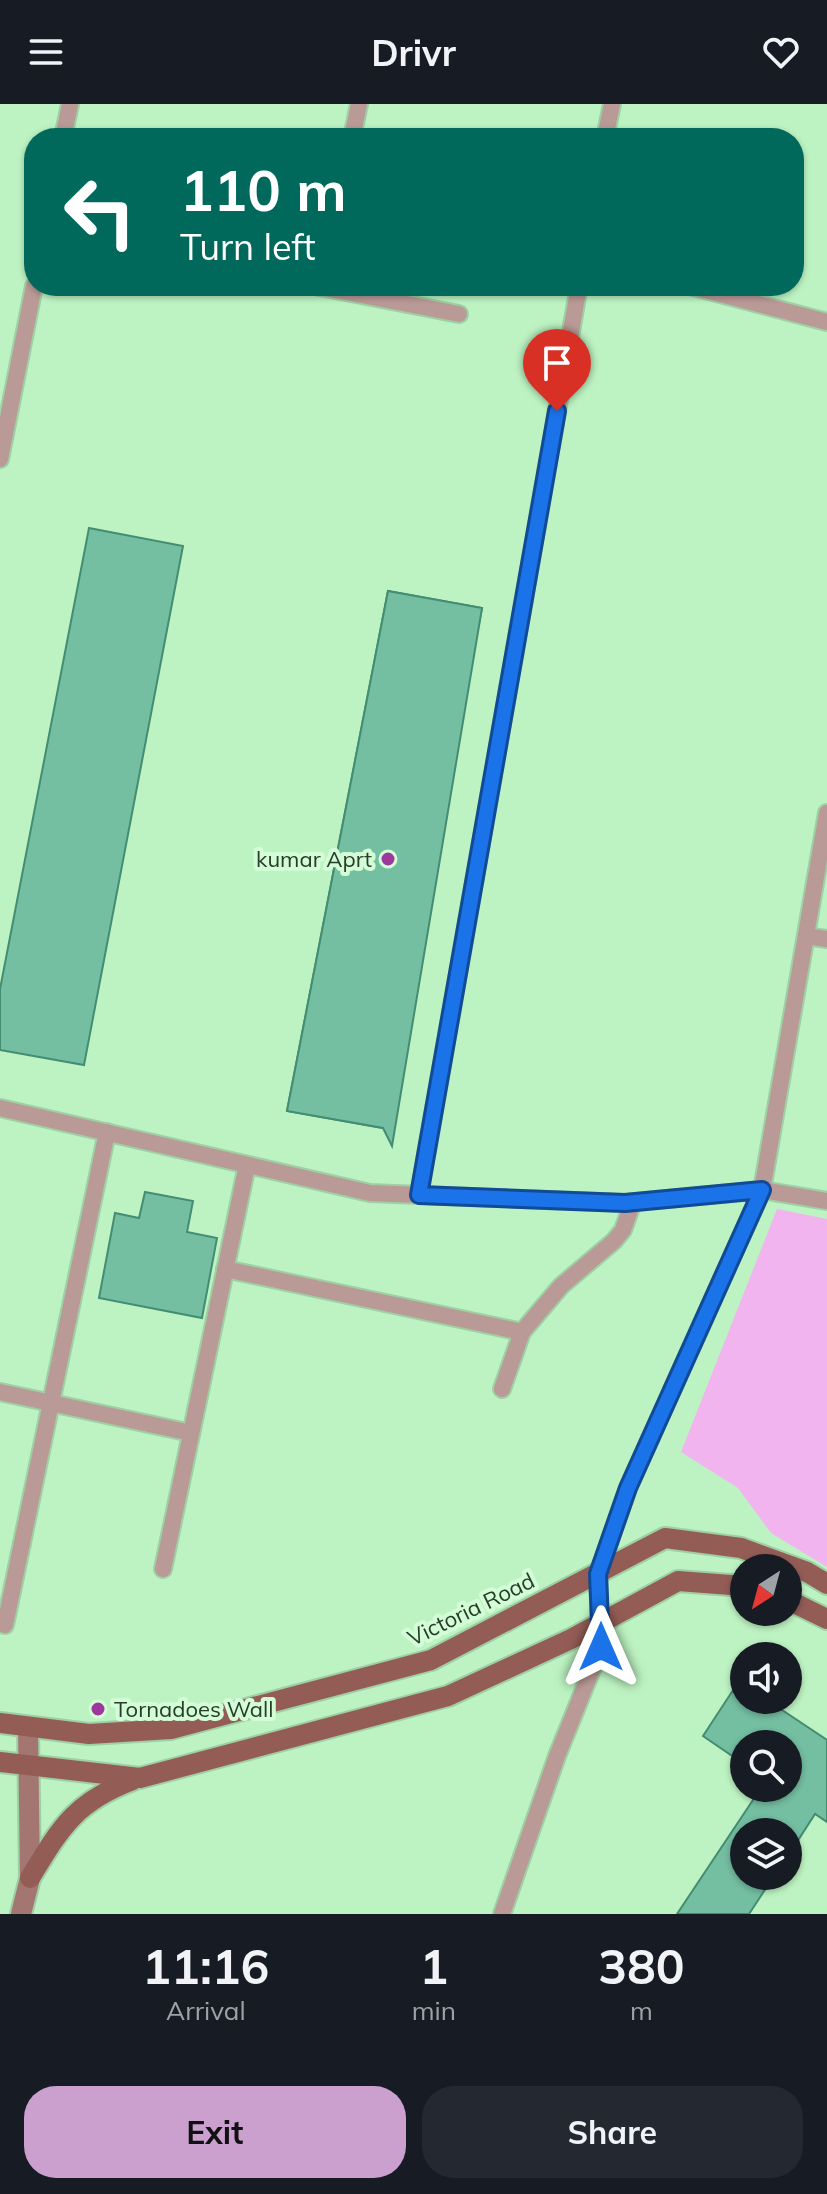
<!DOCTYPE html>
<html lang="en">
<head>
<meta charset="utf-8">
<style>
  :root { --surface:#171b24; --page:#242831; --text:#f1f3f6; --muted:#9ea1a6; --accent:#cb9fce }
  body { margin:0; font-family:Mulish,sans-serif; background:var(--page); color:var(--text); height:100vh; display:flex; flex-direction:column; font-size:30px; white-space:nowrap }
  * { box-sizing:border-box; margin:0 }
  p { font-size:26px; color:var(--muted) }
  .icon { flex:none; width:44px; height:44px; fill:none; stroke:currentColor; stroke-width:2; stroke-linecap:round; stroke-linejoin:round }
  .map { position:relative; height:1810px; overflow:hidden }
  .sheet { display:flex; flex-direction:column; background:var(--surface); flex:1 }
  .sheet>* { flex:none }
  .banner { position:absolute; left:24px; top:24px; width:780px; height:168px; border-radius:32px; box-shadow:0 2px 6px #0004; background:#00695c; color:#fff; overflow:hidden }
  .needle { width:52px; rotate:216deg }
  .tools { position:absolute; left:730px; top:1450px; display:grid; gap:16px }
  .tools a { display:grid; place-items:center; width:72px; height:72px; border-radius:50%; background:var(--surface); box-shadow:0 2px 6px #0004; font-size:40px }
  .pin { position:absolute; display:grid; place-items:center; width:68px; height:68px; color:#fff; margin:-82px -34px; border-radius:50% 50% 50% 0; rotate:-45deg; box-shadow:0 0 8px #0007 }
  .pin .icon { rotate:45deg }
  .me { position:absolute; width:88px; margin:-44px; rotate:0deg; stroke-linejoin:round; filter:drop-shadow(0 0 6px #0008) }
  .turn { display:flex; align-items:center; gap:28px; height:168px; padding:0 24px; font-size:36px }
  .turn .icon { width:104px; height:104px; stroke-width:2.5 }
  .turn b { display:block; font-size:56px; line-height:68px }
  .eta { display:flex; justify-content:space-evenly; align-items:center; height:136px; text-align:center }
  .eta b { font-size:48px; font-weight:700; line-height:56px }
  .button { display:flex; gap:16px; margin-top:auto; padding:16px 24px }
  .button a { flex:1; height:92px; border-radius:32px; background:var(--accent); color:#111; font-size:32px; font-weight:700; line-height:92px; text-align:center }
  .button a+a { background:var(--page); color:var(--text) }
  header { display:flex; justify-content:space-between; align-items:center; height:104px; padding:0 24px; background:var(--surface); font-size:36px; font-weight:700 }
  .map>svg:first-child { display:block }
  .green { fill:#f1b4ef }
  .building { fill:#74bea1; stroke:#448d73; stroke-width:2 }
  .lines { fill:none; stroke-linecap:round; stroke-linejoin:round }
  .lane-casing { stroke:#9fcfa4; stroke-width:20 }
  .secondary-casing { stroke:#9fcfa4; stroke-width:24 }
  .primary-casing { stroke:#9fcfa4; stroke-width:24 }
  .lane { stroke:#ba9a96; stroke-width:16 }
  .secondary { stroke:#a47671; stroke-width:20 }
  .primary { stroke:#935d56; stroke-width:20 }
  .route-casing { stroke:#114b97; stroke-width:20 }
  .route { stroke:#1a73e8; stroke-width:14 }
  .poi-dot { fill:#9d389e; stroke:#d3fdd6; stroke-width:3 }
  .labels { text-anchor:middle; stroke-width:8; stroke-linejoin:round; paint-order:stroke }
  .poi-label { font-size:22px; fill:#273d2a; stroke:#d3fdd6; text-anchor:end }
  .street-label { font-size:22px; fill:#273d2a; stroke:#d3fdd6 }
</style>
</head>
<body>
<header><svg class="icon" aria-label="menu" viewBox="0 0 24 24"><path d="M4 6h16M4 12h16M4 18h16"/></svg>Drivr<svg class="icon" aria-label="heart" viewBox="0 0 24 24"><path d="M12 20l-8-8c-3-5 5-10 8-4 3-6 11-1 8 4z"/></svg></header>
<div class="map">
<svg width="827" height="1810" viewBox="0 0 827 1810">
  <rect width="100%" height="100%" fill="#bdf3c2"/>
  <!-- green -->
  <polygon class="green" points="777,1105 827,1115 827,1463 771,1429 738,1384 681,1348"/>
  <!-- building -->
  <g class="building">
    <polygon points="89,424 183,442 84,961 0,946 0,885"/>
    <polygon points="388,487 482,504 383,1024 287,1007"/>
    <polygon points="388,487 482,504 392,1042 383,1024 287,1007"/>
    <polygon points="145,1088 193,1097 187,1128 217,1134 202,1214 99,1194 115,1109 139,1114"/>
    <polygon points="739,1577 744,1580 744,1596 767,1596 827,1636 827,1718 815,1710 788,1752 788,1728 744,1728 744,1772 774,1772 749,1810 677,1810 761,1684 788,1684 788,1640 744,1640 744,1660 703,1632"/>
  </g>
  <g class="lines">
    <defs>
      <g id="lane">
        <polyline points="63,34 70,0"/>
        <polyline points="352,34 359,0"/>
        <polyline points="605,34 612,0"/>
        <polyline points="315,182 459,210"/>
        <polyline points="690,182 827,218"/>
        <polyline points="0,355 34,182"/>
        <polyline points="806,832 827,835"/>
        <polyline points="0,1004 370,1089 625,1099 762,1086 827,1097"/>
        <polyline points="419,1091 579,182"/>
        <polyline points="225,1165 522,1228"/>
        <polyline points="502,1285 522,1228 561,1182 614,1137 623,1126 633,1098"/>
        <polyline points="0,1288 191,1329"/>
        <polyline points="163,1465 247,1061"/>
        <polyline points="5,1521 107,1028"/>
        <polyline points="502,1810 557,1652 601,1543 598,1470 628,1384 762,1086 827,709"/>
      </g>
      <polyline id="secondary" points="21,1810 30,1774 28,1624"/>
      <g id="primary">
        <polyline points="788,1496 827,1515"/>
        <polyline points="0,1619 89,1630 171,1625 431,1556 665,1434 741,1444 807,1468 827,1480"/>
        <polyline points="0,1658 140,1674 448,1592 571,1535 678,1477 744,1482"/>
        <path d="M30,1774c31,-51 45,-76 103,-98"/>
      </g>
    </defs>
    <!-- lane casing -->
    <use href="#lane" class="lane-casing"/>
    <!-- secondary casing -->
    <use href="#secondary" class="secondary-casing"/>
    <!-- primary casing -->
    <use href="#primary" class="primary-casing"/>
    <!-- lane -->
    <use href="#lane" class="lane"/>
    <!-- secondary -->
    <use href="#secondary" class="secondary"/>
    <!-- primary -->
    <use href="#primary" class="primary"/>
  </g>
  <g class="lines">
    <defs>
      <polyline id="route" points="557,307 419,1091 625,1099 762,1086 628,1384 598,1470 601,1543"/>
    </defs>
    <!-- route casing -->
    <use href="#route" class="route-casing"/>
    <!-- route -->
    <use href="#route" class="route"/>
  </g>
  <!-- markers -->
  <g class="poi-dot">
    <circle cx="388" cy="755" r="8"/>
    <circle cx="98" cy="1605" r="8"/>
  </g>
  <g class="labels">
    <!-- poi labels -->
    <g class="poi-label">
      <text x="372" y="763">kumar Aprt</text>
      <text x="114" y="1613" text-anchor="start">Tornadoes Wall</text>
    </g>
    <!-- street labels -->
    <g class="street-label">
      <text transform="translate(471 1505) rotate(-26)" y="8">Victoria Road</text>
    </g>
  </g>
</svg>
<div class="tools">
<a><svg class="needle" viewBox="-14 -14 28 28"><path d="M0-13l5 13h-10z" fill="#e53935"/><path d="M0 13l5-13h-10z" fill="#9ea1a6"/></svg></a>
<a><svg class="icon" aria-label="sound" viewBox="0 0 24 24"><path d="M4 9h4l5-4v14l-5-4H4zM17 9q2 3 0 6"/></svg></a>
<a><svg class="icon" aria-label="search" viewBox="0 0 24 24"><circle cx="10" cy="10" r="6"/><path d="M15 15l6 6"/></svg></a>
<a><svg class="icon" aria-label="layers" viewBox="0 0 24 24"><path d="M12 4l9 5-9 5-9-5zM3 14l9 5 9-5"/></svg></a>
</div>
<div class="pin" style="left:557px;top:307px;background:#d93025"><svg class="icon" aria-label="arrive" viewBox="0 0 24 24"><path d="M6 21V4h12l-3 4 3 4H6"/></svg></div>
<svg class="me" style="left:601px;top:1543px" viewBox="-20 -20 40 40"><path d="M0-17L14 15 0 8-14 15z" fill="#1a73e8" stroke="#fff" stroke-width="4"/></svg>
<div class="banner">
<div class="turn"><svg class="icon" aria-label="left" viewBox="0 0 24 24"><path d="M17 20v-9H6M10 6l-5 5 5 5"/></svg><div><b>110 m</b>Turn left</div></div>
</div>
</div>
<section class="sheet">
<div class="eta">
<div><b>11:16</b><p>Arrival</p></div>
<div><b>1</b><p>min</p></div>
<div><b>380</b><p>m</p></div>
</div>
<div class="button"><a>Exit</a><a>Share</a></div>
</section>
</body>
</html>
